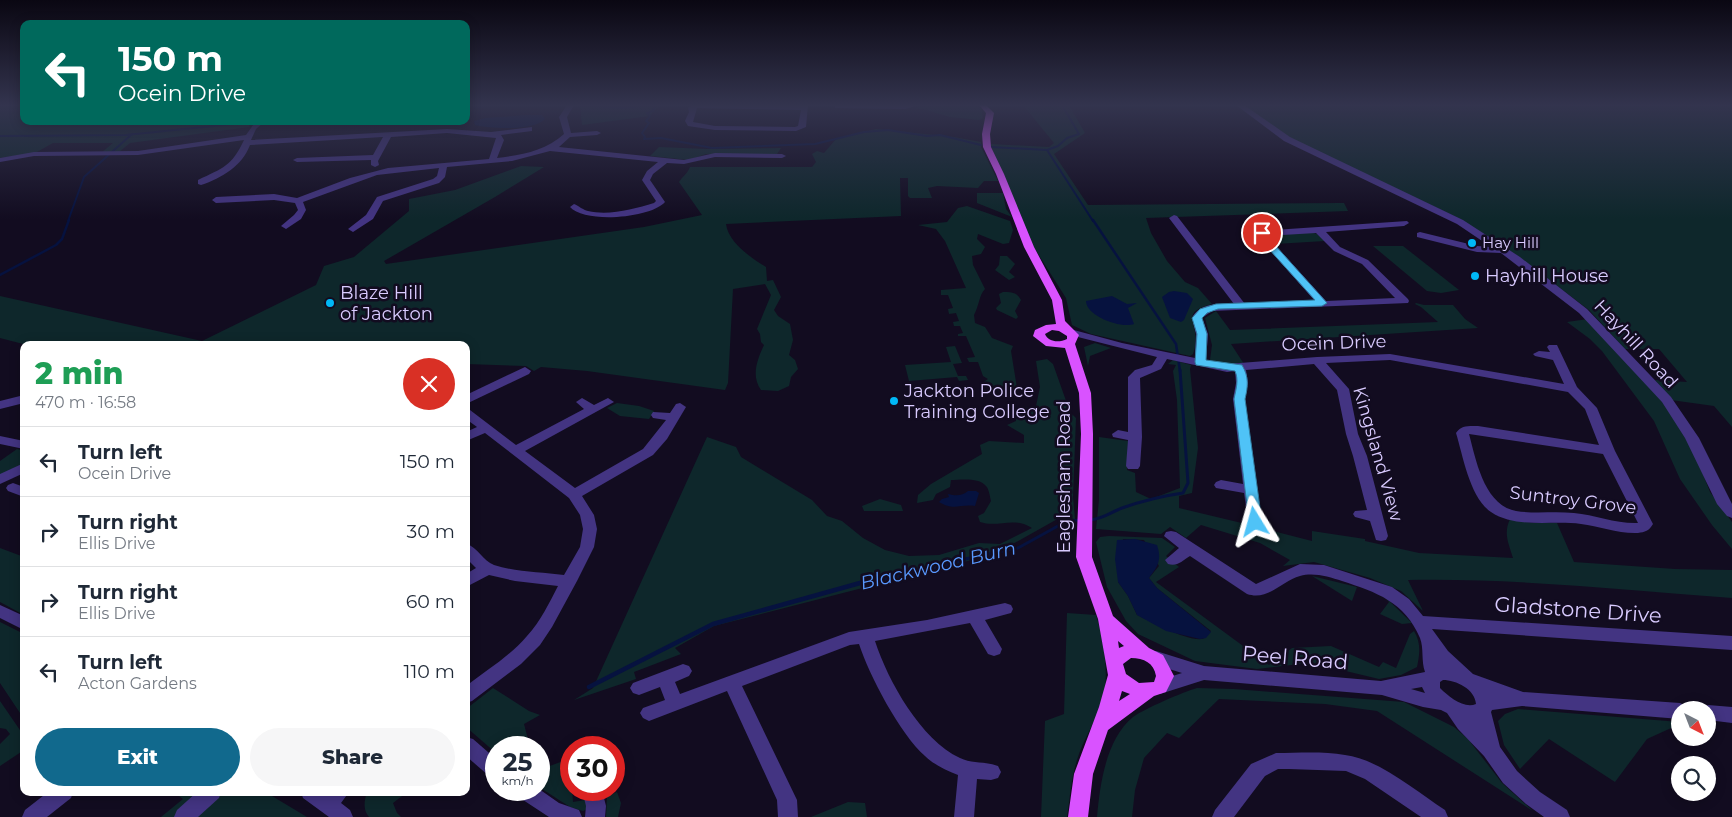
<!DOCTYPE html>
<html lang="en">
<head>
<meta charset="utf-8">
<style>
  :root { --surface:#fff; --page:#f6f6f7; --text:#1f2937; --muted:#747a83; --line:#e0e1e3; --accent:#11698d }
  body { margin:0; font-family:Montserrat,sans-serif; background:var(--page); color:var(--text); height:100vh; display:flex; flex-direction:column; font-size:19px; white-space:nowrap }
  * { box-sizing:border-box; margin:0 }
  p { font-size:16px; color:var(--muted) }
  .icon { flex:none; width:28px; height:28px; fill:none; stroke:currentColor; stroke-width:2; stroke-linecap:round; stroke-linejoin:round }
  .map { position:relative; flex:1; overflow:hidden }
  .sheet { position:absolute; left:20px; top:341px; width:450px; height:455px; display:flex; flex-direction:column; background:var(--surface); border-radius:10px; box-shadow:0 2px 12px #0003 }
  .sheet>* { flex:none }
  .guide { position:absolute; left:20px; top:20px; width:450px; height:105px; border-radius:10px; box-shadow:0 2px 12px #0003; background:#00695c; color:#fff; overflow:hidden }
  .needle { width:32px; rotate:138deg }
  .tools { position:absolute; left:1671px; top:701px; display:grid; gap:10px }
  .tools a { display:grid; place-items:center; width:45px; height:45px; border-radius:50%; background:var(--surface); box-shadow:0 2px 12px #0003; font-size:25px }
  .speed { position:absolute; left:485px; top:736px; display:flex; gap:10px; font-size:25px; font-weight:700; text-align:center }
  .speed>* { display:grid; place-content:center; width:65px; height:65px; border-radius:50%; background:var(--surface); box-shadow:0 2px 12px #0003; line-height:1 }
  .speed small { font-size:12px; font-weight:400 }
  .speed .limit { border:8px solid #d22; background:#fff; color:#111 }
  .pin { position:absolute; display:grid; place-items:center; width:42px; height:42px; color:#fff; margin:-21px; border:2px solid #fff; border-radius:50%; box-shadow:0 1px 5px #0007 }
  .me { position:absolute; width:55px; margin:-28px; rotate:352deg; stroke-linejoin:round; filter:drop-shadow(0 0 4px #0008) }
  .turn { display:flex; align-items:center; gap:18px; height:105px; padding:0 15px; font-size:22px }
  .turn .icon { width:65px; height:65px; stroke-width:2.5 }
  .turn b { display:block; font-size:35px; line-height:42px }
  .round { display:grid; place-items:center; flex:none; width:52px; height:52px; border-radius:26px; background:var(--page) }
  .overview { display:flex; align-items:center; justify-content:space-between; height:85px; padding:0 15px }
  h1 { font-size:30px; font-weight:800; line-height:38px; color:#1e9e55 }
  .cta { display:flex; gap:10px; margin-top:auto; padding:10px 15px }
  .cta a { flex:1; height:58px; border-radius:30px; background:var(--accent); color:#fff; font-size:20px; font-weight:800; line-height:58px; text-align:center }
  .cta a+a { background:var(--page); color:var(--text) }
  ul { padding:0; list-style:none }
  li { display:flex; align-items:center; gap:15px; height:70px; padding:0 15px; border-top:1px solid var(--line) }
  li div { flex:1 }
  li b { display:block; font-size:19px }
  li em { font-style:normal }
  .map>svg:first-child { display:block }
  .green { fill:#0e272b; fill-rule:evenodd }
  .water { fill:#06123f }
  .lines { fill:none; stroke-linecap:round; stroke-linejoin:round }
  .stream-far3 { stroke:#06123f; stroke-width:2 }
  .stream-far2 { stroke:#06123f; stroke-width:2.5 }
  .stream-far1 { stroke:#06123f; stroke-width:3 }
  .stream { stroke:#06123f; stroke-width:4.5 }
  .minor { fill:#433482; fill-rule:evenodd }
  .major { fill:#d952ff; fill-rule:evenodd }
  .route { fill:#4fc3f7; stroke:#337fa1 }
  .poi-dot { fill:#00b8f6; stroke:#120c20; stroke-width:2 }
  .labels { text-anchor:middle; stroke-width:5; stroke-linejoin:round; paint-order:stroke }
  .far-poi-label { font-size:15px; fill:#d9cbff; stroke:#120c20; text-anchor:start }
  .poi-label { font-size:18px; fill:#d9cbff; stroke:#120c20; text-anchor:start }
  .street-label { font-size:18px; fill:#d9cbff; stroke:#120c20 }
  .water-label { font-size:19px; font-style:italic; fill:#5999ff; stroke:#120c20 }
  .near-street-label { font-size:21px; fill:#d9cbff; stroke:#120c20 }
</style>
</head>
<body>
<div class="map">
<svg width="1732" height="817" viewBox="0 0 1732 817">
  <rect width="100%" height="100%" fill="#120c20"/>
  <!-- green -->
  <g class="green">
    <polygon points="0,105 24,105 24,121 247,121 249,122 249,127 130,143 119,152 101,153 113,143 53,143 35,153 0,158"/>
    <polygon points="580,105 663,105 657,108 650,116 582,125"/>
    <polygon points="922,105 974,105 981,108 983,118 979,120 950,117 923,109 916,109"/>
    <path d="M1023,105h46l16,28 -31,21 34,51 252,-2h4l4,8 -202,7 5,15 16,28 18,21 13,6 14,16c-31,9 -16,15 -16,38 0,4 -2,8 -3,12l-3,2 -99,-22 -19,-9 -6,-27 -33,-52 -42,-99v-3l58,3 5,-4z"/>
    <polygon points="1243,105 1732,105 1732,427 1714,406 1671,400 1655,380 1687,382 1659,349 1625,349 1589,310 1516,255 1456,217 1295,141"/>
    <path d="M876,129l78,8 27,5v5l17,34h-14l-6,7 -41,-2 -9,2 4,10h-22l-2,-2v-18h-8l1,38 -175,8c2,18 25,34 40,43l1,14 6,-1 8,17 -7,13 4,6 12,8 3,16 -4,15 6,5 3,9 -7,8 -2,9 -11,5 -17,-1c-10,-14 -4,-30 3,-45l-3,-3 -1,-8 -3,-5 14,-34 -6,-11 -32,5 -5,94 -3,7 -138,-19 -46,-4 -7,4 -8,-5 -60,-2v-19h-439l-27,-7v-42l202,45 114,-56 8,-19 30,-9 55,-46v-12l46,-9 66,-24 23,1 -49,30 -111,64 2,3 258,-37 58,-12 -23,-33c4,-6 8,-8 11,-15h122l4,-5 -4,-8 5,-3 7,2 12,-14z"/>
    <polygon points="659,147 708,149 781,148 777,154 706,154 689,160 650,156"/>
    <polygon points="977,193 1003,193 1006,209 1012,217 977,203"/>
    <path d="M967,206l43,15 3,9 -4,13 -6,1 -25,-10 -1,5 8,8 -4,7 -9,2 1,9 12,24c-6,6 -6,17 -11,26l1,8 10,4 7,11 21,8 -2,5 6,37c-13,3 -25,7 -35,-5l6,-4 -5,-3 -5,-14h-9l-2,-4 8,-1 -9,-21h-8v-2l5,-1 -3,-7h-6l-1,-4 6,-1 -3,-8 -7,1 -1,-5 5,-1 -5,-13h-7v-5l25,-2 -21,-47 -9,-12 -18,-4 29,-3 11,-14z"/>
    <polygon points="1311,232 1317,234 1325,241 1275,244 1267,236"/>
    <polygon points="1373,246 1403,246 1459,290 1441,293 1427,291"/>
    <polygon points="1000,256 1007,256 1015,264 1009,272 1015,277 1009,280 995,270 999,265"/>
    <path d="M1003,292c8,0 14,0 18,8l-6,11 3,6 -2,2 -19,-9 -1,-2 5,-5 -2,-9z"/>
    <polygon points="1416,303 1424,305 1453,305 1465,319 1478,328 1231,344 1244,364 1227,364 1210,360 1212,345 1205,318 1216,311 1230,330 1438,322 1421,307 1415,304"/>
    <polygon points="1588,319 1663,400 1692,446 1710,492 1732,522 1732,549 1712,525 1680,479 1654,421 1602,351 1590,339 1567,322"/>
    <polygon points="1095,343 1111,348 1090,356 1088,366 1084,347"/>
    <polygon points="955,346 962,363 953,364 958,376 966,376 968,380 959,381 957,377 909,381 905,365 951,362 946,347"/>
    <path d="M1047,359l6,5 17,48 6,6 -3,79 2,22 -14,-2 -66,37 -281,72 -39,22 6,6 -47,18 2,7 -62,21 19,-12 114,-251 29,10 5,10 71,43 15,16 15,5 21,17 22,12 24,6 30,-1 40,-12 21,1 32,-16c-18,-12 -34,0 -52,-6l-2,-6 6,-3 7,-12c-1,-4 -2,-12 -5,-15 -7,-9 -26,-6 -35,-6l-1,7 -14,7 -3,6 -16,3 1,-8 13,-11 51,-30 -2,-9 9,-4 35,2v-8l-17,-10 9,-4 -1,-8 9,-5 12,-2 4,-19 -4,-26z"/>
    <path d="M1173,360l18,5 -1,4 8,79 -6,45 -13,3v12l71,17v-1l10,2 1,2 51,13v-10l53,8v2l54,12 94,5c-4,-14 -10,-24 -3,-39l23,4h24l17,39 101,7 57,1v28c-108,-8 -216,-20 -324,-18l15,31 -22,-20 -31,-13 -56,-16 -31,4 7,-6 -30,-17 -59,-18 -15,13 -16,-11 -9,7 -65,-5 3,-29v-63l29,4 -1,29 8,3 1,19 15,7 29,-11 -3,-88 -4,-29 3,-6 -8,-1z"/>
    <polygon points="617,403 639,406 654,411 649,419 620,416 607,408"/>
    <polygon points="17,449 24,451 23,464 0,477 0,461"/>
    <polygon points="880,499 901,505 903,511 864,511 862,506"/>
    <path d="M1109,536l53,2 13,9 -9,9 13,11 -23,15 113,83 23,-17 39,-2 48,21 4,-5 13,6 14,-34 4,-3c7,12 6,22 3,36l-16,8 -22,4 -50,-12 -29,-3 -43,5 -62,-8 -57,-27 -12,-13 -19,-34 -11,-45 4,-5zM1123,539l21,1 15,26 -10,12 8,10 54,43c-3,4 -5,7 -9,8 -16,2 -50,-17 -65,-24l-9,-19 -10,-14z"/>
    <polygon points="0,548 24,557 24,615 0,602"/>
    <polygon points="1312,576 1357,587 1352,601"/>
    <polygon points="1384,596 1412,623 1402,624 1380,614 1389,602"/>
    <path d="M1067,613l29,2c8,24 14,64 6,88 -7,19 -19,37 -25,57 -6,18 -7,38 -10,57h-26l4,-96 19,-7z"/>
    <polygon points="0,622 24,634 24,719 0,683"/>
    <polygon points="493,688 529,711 540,715 524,724 530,747 496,748 496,753 466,727 466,709"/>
    <path d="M1197,688l37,1 170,13 50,25 14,12 34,44 31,28 -156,-100 -52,-7 -106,-5 -40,39 -12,-5 -23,25 -9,32 -3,27h-35c3,-33 9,-78 36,-100 11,-8 50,-25 64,-29z"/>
    <polygon points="0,701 24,736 24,750 0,766 0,744 10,734 6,729 0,728"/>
    <polygon points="1518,709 1680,722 1680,724 1647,739 1615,782 1549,739 1520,769 1504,745 1498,721 1505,714"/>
    <polygon points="566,760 571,773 573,802 585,800 587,809 583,811 570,807 539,787 539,773 547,767"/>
    <polygon points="226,792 267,793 307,817 194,817 209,803"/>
    <path d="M367,792l39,1 -13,10 4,10 4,4h-32c-6,-7 -5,-16 -2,-25z"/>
    <polygon points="617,792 621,803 618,817 606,817 607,796"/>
    <polygon points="175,793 200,793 175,817 161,817 183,799"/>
    <polygon points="848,802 865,803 867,817 811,817"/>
  </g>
  <!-- water -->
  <g class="water">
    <path d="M526,115h16l3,4c-12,12 -53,10 -70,6l-1,-4 11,-3z"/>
    <polygon points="1174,291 1187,293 1193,299 1184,320 1181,322 1170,318 1162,297 1169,292"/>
    <path d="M1112,296l15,8 10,-1 -9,5 6,16c-13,5 -48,-8 -48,-23z"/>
    <path d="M968,491h8l3,2 -4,13c-16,-2 -21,5 -36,-4l3,-3 7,-2 -1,-3c8,2 14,2 20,-3z"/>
    <path d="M1135,539l22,6c5,15 1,21 -8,33l8,10 54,44 -5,6 -6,1 -34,-8 -29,-16 -9,-19 -10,-14 -3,-23 2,-19z"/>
  </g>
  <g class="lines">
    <!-- stream-far3 -->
    <g class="stream-far3">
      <polyline points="579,105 621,108 656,105 653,111 647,113 650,116 646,121 649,123 642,133 645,137 644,139 661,138 712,148 815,144 864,132 888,130 927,136 940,135 981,145"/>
      <polyline points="466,107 561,105"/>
      <polyline points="0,136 126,135 233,124 289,121"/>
      <polyline points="992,147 1047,150 1058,146 1067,138 1079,134 1062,105"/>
      <polyline points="1047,150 1093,221"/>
      <polyline points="68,221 84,177 132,134"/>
    </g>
    <!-- stream-far2 -->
    <g class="stream-far2">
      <polyline points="1093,220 1176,344 1180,371"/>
      <polyline points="0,275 56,245 62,239 69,220"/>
    </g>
    <!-- stream-far1 -->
    <g class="stream-far1">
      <path d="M1090,520c13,-1 21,-8 32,-12 20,-7 40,-12 61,-15l5,-10 -8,-113"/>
      <polyline points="944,566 965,559 1018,548 1067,521 1081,520"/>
    </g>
    <!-- stream -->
    <polyline class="stream" points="589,687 713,624 860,583 948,565"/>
    <!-- minor -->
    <g class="minor">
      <path d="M567,105h7l-7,12 4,16 26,-2 4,2 -4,2 -27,2 -11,10 125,13 31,-7 67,1 4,2 -4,2 -67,-1 -31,7 -17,-1 -14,11 -3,6 15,22c-14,16 -80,22 -95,5l4,-3c5,2 9,6 14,7 21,5 46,-2 66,-8l2,-2 -14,-21 5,-9 11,-9 -108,-11 -38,10 -65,6 -2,10 -6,6 -56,18 -10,18 -20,13 -5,-3 18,-14 11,-18 56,-18 4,-3 2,-8 -62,7 -74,27 3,8 -5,9 -15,10 -5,-3 13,-11 4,-5 -3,-7 -21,-3 -58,3 -4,-3 4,-3 58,-3 23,4 53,-20 38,-10 101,-9 7,-21 -49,-5 -56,4 -13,24 1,4 -4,2 -4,-2v-5l-74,2 -4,-2 4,-2 76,-3 10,-18 -133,8c-8,21 -28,33 -49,40l-3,-1v-4c25,-12 34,-14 46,-40l-106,15 -104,1 -34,6v-4l34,-6 104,-1 108,-16 10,-14h9l-9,8 -5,11 196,-11 44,3 41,-5v4l-31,4 3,5 -7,18c25,-3 48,-7 67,-24l-5,-17z"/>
      <path d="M693,105h115l-2,22 -10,4 -81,-1 -27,-4 -3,-5 4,-9 -1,-4zM697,108l104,2 -3,16 -3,1 -80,-1 -22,-4z"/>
      <polygon points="835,105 919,105 905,109 838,108 835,108"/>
      <polygon points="1236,105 1244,105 1290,137 1463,220 1520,257 1587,309 1671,397 1699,438 1732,504 1732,518 1727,516 1717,504 1685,438 1662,402 1579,313 1501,253 1477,252 1417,237 1417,233 1420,232 1477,246 1491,247 1457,224 1284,141"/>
      <path d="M1174,215l3,1 68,88 70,-3 -57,-64 -2,-2 3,-4 148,-10 2,2 -5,3 -78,6 14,15 28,13 40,39 1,2 -1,2 -196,8 -10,7 6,16 -2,26 21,4 90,-7 73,-3 174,30 -11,-24 -18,-4 -2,-2 6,-3 11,1 -3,-5 2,-2h8l20,42 20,21 18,43 38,73c-4,7 -8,8 -15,9 -19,1 -39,-7 -57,-9 -28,-4 -65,5 -90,-12 -21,-14 -28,-56 -35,-79 5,-8 13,-7 22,-7l121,19 -14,-36 -17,-17 -178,-32 -64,3 23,26 9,45 9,22 21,80 -2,4 -5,1 -5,-1 -6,-19 -15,-4 -2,-3 2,-3 12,-1 -14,-54 -7,-22 -9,-44 -23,-26 -68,6 2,13 -3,16 17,123 -2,4h-10l-2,-4 -4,-29 -28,-5 -2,-3 2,-3 5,-2 22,4 -10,-85 3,-16 -1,-12 -8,1 -60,-13 -6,10 -21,9 2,59 -2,29 -2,3h-10l-2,-3 2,-26 -15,-3 -1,-3 6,-4 10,2v-55l7,-7 17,-5 5,-8 -91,-23 -2,-2 6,-3 52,14 73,15 1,-24 -4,-16c8,-16 27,-14 42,-14l-65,-86zM1316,233l18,18 28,13 33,34 -69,3 -59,-65zM1469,434l134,20 35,69c-21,1 -43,-8 -64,-10 -20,-2 -39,1 -58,-2 -32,-6 -40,-51 -47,-77z"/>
      <polygon points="525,367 531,371 529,374 466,404 466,395"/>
      <polygon points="24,395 24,403 0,409 0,401"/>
      <path d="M582,398l12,7 14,-7 6,4 -89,49 50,37 68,-39 23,-29 -13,-2 -2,-3 2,-3 17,1 6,-9 4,-1 6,4 -19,32 -14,16 -71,41 12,19 3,14 -3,18 -17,34 -25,46 -12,18 -19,19 -49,37 -6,2v-17c21,-16 44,-30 61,-50 14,-15 22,-33 31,-50l-43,-5 -26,-6 -23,12v-13l10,-6 -10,-10v-14c12,3 17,17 28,21 22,7 47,7 70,10l16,-28 3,-18 -3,-14 -11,-17 -84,-65 -19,8v-9l11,-5 -11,-8v-10l4,1 46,35 68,-36 -8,-7z"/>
      <polygon points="0,436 24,441 24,449 0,444"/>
      <polygon points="24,463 24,473 0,484 0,474"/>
      <polygon points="13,483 24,487 24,497 8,491 6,488 8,485"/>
      <path d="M1171,531l5,1 80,52 44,-20 24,1 68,22 17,12 14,17 309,20v14l-300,-21 16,22 25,23 50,18 157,11 6,3 2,4h-8v9l-158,-13 -30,4 -1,2 9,35 17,24 23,21 27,18 3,7h-26l-18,-13 -23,-21 -19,-27 -26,-27 -11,-16 -6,-3 -18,-3 -41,-12 -178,-15 -44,14 -6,-2 -3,-5 3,-5 28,-9 -32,-10 -2,-5 2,-5 6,-2 48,15 177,15 44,-9c-4,-11 -1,-24 -5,-34 -15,-36 -44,-46 -78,-57 -13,-4 -28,-9 -42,-5 -18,5 -32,25 -53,18l-57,-38c-8,5 -13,11 -22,8l-3,-4 14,-12 -15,-12 2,-4zM1443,680c13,0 32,9 33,24 -12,5 -27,-7 -36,-16v-6zM1422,687l3,6 -14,-4z"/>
      <path d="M1005,603l6,2 2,4 -2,4 -26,7 17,29 -2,5 -6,2 -6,-2 -18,-31 -95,18c13,40 46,99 85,117 12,6 25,3 38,8l3,6 -3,6 -7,2 -14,-1 -3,38h-20l4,-42c-12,-5 -24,-10 -33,-19 -25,-22 -56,-81 -66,-112l-9,1 -108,41 55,114 1,17h-20l-1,-17 -50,-109 -78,30 -6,-3 -3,-5 3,-5 22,-8 -5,-13 -21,8 -6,-2 -3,-5 3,-5 50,-19 6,2 3,5 -3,5 -14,6 5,12 169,-62 78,-12z"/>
      <polygon points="0,605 24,616 24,630 0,618"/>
      <polygon points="1708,705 1732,707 1732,723 1708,720 1708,710 1700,710"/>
      <polygon points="466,737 473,739 496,759 496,778 489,776 466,756"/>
      <path d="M1276,753c22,0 47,-2 69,2 34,4 72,37 100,55l3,7h-27l-56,-38 -19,-8 -57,-2h-11l-13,7 -31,41h-22l3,-7 36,-46z"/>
      <polygon points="539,789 559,803 579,810 582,817 549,817 517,796 514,790"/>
      <polygon points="582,790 602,790 606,806 605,817 585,817 586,806"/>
      <polygon points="48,792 73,792 71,798 47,817 22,817 25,810"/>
      <polygon points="197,792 221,792 219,798 198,817 174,817 177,810"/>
      <polygon points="301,792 349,792 341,803 350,810 353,817 329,817 303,798"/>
    </g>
    <!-- major -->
    <path class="major" d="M979,105h7l8,8 -4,21 1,13 13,27 30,73 28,53 3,21 14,14 -4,9 16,49 2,41 -1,123 21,59 36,32 14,7 11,21 -8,16 -12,4 -46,34 -15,44 -5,43h-20l6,-43 25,-67 9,-32 -10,-56 -22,-62 5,-123 -2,-41 -14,-45 -19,-2 -13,-10 2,-6 11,-5 10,-1 -4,-24 -28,-53 -28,-73 -13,-27 -1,-13 4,-21zM1052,330l7,1 8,5v3c-8,4 -19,3 -22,-5zM1118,641l6,5 -5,2zM1131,658c13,0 23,5 25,18l-2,6 -15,1 -13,-9 -3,-10zM1122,691l8,3 -11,7z"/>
  </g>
  <!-- sky -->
  <linearGradient id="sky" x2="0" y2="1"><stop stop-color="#0a0712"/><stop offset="0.48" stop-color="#33344e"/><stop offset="1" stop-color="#33344e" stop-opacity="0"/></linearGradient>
  <rect width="1732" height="219" fill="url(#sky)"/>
  <!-- route -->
  <path class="route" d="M1262,230l3,1v3l62,69 -5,3 -104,3 -11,4 -5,5 5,16 -1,26 36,5c7,12 6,21 3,34l17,123 -2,3h-9l-2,-3 -15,-123c2,-10 5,-19 1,-28l-39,-6 -1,-3 2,-28 -5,-16 8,-9 16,-5 99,-4 -57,-63 -1,-4z"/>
  <!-- markers -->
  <g class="poi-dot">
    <circle cx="1472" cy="243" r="5"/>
    <circle cx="1475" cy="276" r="5"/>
    <circle cx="330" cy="303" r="5"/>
    <circle cx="894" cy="401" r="5"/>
  </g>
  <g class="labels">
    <!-- far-poi labels -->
    <g class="far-poi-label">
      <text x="1482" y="248">Hay Hill</text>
    </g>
    <!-- poi labels -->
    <g class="poi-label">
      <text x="1485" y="282">Hayhill House</text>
      <text x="340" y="299">Blaze Hill<tspan x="340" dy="21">of Jackton</tspan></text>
      <text x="904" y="397">Jackton Police<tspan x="904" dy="21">Training College</tspan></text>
    </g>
    <!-- street labels -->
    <g class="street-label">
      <text transform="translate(1334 343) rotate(-2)" y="6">Ocein Drive</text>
      <text transform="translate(1636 344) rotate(47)" y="6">Hayhill Road</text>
      <text transform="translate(1378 454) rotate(74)" y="6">Kingsland View</text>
      <text transform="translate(1064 477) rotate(-90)" y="6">Eaglesham Road</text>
      <text transform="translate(1573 500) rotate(7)" y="6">Suntroy Grove</text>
    </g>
    <!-- water labels -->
    <g class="water-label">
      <text transform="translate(938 565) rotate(-13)" y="7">Blackwood Burn</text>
    </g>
    <!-- near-street labels -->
    <g class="near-street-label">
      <text transform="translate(1578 610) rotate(4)" y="7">Gladstone Drive</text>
      <text transform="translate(1295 658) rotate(5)" y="7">Peel Road</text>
    </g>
  </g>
</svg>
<div class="tools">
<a><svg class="needle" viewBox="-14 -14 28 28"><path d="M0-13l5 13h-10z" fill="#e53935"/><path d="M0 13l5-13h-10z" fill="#747a83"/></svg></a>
<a><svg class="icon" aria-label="search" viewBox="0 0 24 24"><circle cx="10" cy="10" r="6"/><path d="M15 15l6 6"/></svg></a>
</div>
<div class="speed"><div>25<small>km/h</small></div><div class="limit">30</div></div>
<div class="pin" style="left:1262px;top:233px;background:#d93025"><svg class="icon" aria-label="arrive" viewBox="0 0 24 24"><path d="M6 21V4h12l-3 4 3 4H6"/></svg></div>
<svg class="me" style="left:1255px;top:522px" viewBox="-20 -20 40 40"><path d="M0-17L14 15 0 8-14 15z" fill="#4fc3f7" stroke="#fff" stroke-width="4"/></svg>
<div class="guide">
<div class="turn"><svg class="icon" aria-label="left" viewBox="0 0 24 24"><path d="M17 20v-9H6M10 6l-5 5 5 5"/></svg><div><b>150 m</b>Ocein Drive</div></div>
</div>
<section class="sheet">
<div class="overview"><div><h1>2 min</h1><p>470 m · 16:58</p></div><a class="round" style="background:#d93025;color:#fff"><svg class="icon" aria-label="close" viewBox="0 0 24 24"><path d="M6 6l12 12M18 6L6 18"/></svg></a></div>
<ul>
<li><svg class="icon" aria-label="left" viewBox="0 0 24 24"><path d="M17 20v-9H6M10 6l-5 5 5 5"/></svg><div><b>Turn left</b><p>Ocein Drive</p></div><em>150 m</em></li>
<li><svg class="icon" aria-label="right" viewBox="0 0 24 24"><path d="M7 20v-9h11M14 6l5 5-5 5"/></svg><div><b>Turn right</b><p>Ellis Drive</p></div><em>30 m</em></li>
<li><svg class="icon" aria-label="right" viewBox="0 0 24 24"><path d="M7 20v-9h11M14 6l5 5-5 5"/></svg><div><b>Turn right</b><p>Ellis Drive</p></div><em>60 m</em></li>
<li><svg class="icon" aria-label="left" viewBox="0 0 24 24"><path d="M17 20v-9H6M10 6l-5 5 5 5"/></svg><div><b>Turn left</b><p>Acton Gardens</p></div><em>110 m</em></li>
</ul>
<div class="cta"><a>Exit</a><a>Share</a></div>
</section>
</div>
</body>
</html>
